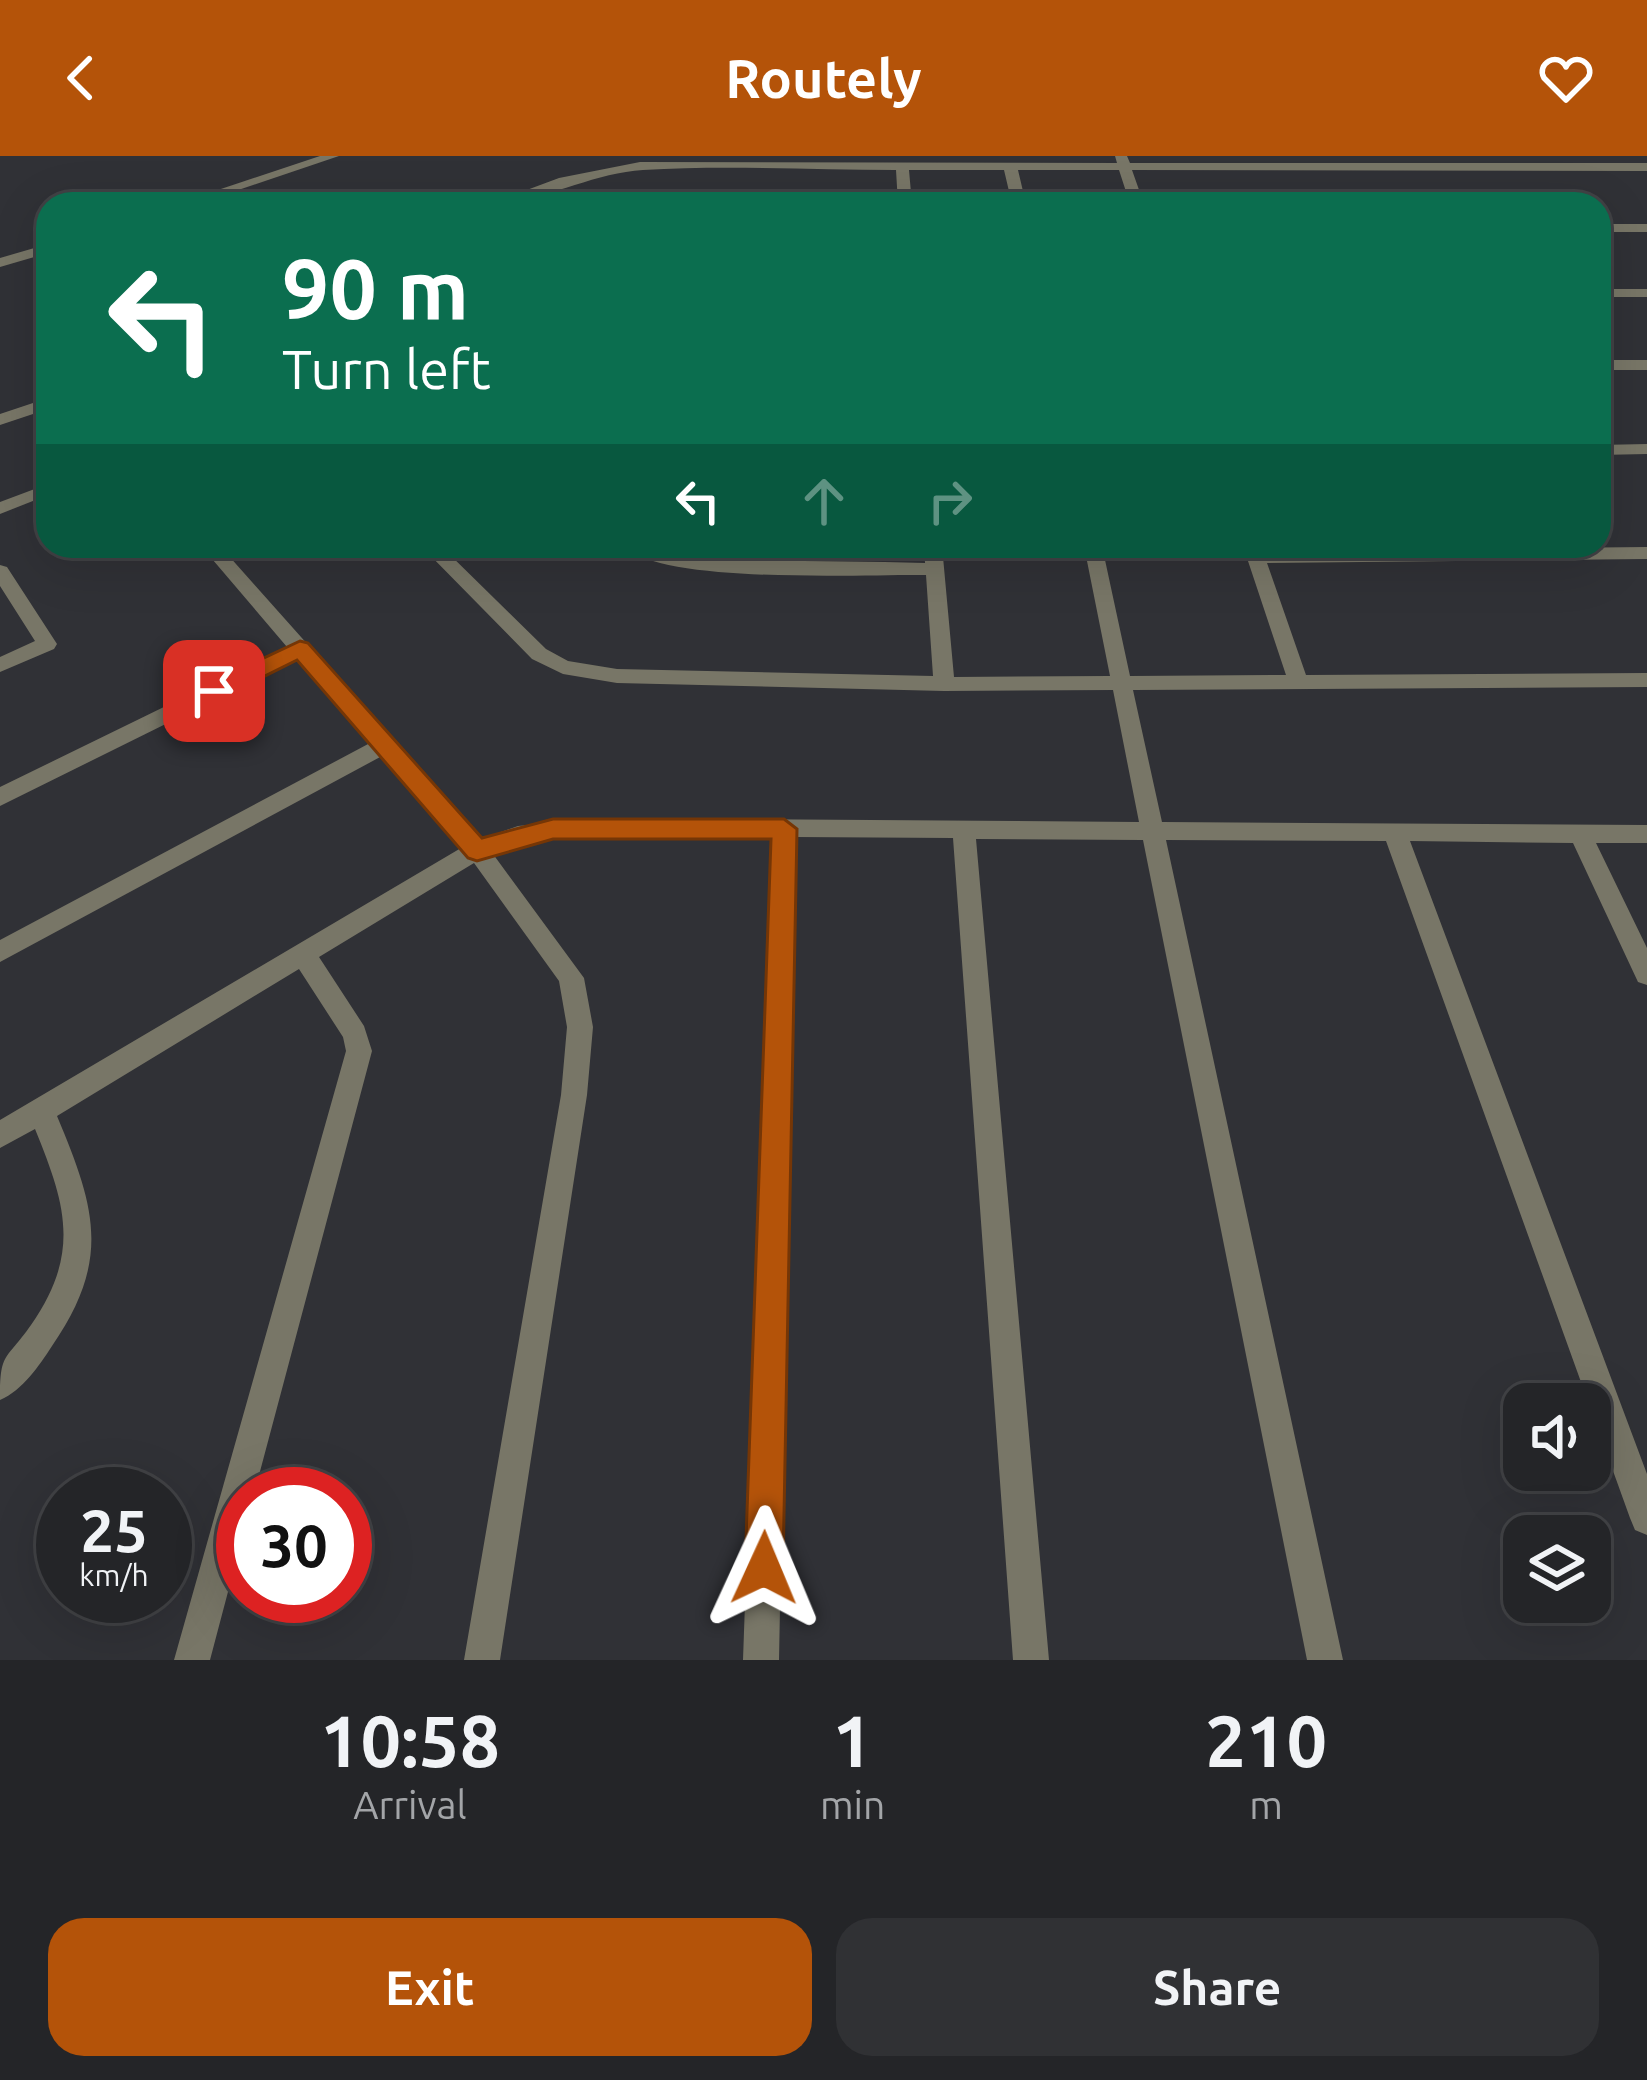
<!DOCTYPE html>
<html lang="en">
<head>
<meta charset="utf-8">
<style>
  :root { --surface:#242528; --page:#303134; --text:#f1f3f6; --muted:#a3a5a8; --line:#414245; --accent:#b45309 }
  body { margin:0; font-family:Ubuntu,sans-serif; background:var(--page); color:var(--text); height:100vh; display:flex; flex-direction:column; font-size:45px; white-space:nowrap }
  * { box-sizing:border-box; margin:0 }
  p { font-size:39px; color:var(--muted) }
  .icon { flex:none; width:66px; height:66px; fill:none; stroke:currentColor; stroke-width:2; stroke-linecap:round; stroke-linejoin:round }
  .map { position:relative; height:1504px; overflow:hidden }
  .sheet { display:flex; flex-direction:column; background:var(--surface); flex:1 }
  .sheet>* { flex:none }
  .guide { position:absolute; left:36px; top:36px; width:1575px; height:366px; border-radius:36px; box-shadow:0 12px 48px #0002,0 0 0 3px var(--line); background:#0b6e4f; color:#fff; overflow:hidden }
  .fabs { position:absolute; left:1503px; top:1227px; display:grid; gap:24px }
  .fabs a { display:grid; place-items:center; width:108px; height:108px; border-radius:24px; background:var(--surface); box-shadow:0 12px 48px #0002,0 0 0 3px var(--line); font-size:60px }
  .speed { position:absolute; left:36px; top:1311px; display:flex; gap:24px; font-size:60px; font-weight:700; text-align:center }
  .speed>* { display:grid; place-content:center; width:156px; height:156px; border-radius:50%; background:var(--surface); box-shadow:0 12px 48px #0002,0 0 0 3px var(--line); line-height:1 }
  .speed small { font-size:30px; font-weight:400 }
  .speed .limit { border:18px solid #d22; background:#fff; color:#111 }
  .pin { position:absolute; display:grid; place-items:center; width:102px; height:102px; color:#fff; margin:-51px; border-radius:24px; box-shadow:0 6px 18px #0006 }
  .me { position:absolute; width:132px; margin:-66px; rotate:1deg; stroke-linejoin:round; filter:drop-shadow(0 0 9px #0008) }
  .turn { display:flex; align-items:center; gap:42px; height:252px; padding:0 48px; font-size:54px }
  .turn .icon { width:156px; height:156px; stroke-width:2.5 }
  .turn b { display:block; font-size:84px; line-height:102px }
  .lanes { display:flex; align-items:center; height:114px; padding:0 48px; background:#0003; justify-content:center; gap:60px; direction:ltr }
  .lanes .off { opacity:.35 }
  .eta { display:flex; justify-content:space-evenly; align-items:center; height:204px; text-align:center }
  .eta b { font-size:72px; font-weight:700; line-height:84px }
  .action { display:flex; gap:24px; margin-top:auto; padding:24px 48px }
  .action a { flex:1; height:138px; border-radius:36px; background:var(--accent); color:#fff; font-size:48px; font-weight:700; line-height:138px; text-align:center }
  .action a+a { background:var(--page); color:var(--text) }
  header { display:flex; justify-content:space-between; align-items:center; height:156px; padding:0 48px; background:var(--accent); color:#fff; font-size:54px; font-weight:700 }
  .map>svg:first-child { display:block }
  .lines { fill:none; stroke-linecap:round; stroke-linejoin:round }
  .minor { fill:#787667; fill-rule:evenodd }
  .tertiary { fill:#787667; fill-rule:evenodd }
  .route { fill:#b45309; stroke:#753606; stroke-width:3 }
</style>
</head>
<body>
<header><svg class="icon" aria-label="back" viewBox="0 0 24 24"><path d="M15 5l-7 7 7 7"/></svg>Routely<svg class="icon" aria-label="heart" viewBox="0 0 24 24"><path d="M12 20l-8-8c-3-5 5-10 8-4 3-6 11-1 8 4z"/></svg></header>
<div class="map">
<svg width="1647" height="1504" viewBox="0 0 1647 1504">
  <rect width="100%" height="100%" fill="#303136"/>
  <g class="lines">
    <!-- minor -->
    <g class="minor">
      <path d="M1115,0h12l3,7h517v8l-515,-1 12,34h-14l-11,-34h-101l8,34h-14l-8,-34h-95l3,34h-14l-2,-34c-84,0 -169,-5 -253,0 -52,3 -105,34 -154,34l70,-26 81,-16 477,1z"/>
      <rect x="1599" y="68" width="48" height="8"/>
      <rect x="1599" y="133" width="48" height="8"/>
      <rect x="1599" y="204" width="48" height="10"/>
      <polygon points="48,242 48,253 0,269 0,258"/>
      <polygon points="1647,288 1647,298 1599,299 1599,289"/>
      <polygon points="48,328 48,339 0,358 0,346"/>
      <path d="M201,390h19l261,293 37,-13 77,-8 544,4 -26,-132 -169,1 -327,-8 -54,-9 -31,-15 -111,-113h20l105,103 22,12 49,8 316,7 -7,-101c-60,-1 -266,10 -301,-29 28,0 53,12 83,13 72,3 145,2 217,4l-1,-17h18l12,131 156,-1 -26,-130h18l28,130 156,-1 -43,-129h18l2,5 384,-4v12l-380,4 39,112 341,-2v14l-514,3 29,132 485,3v18h-51l51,105v37l-9,-3 -65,-139 -163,-2 237,633v61l-12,-5 -5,-12 -244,-677 -220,-1 177,820h-36l-164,-820 -167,-1 73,821h-36l-60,-822 -158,-1 -16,823h-36l29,-823c-89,0 -194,-15 -279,17l91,124 9,49 -6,68 -87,565h-36l97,-565 6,-68 -8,-46 -85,-118 -155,94 45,69 8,25 -118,443h-11v41l-33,125h-36l172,-609 -3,-14 -44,-68 -242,147c38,91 55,143 -5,230 -13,20 -29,44 -52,54 0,-49 5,-38 31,-75 50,-72 35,-120 4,-196l-35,19v-28l461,-272 -79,-92 -382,206v-22l370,-197 -73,-84 -297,147v-19l287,-140z"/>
      <polygon points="0,409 7,411 57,488 54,493 0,516 0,501 35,485 0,430"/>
    </g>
    <!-- tertiary -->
    <g class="tertiary">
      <polygon points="320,0 339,0 197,48 176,48"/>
      <polygon points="48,88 48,97 0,111 0,102"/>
    </g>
  </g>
  <!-- route -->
  <polygon class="route" points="300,485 308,487 482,682 553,663 784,663 797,673 783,1412 777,1425 764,1431 750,1425 745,1412 771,683 553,683 477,705 468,702 297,504 223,541 214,543 203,535 206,529"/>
</svg>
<div class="fabs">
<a><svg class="icon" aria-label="sound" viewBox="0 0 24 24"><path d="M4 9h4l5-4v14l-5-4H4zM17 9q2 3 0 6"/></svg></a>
<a><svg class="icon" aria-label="layers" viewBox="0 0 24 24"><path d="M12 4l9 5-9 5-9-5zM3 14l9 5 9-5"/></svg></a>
</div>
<div class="speed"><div>25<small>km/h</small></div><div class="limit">30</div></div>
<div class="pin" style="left:214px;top:535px;background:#d93025"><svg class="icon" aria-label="arrive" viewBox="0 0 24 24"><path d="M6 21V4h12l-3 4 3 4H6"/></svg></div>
<svg class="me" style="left:764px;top:1412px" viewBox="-20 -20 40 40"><path d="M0-17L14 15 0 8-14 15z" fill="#b45309" stroke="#fff" stroke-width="4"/></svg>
<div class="guide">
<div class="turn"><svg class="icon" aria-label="left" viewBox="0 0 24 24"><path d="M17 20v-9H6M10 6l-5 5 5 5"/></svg><div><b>90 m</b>Turn left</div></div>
<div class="lanes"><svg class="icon" aria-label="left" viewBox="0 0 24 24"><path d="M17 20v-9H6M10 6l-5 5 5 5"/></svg><svg class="icon off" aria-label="ahead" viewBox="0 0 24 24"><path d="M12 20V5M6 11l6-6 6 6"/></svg><svg class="icon off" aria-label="right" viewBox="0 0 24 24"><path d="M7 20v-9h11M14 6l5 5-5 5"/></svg></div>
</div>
</div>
<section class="sheet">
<div class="eta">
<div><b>10:58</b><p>Arrival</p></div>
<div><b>1</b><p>min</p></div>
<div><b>210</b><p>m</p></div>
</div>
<div class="action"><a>Exit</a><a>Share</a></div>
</section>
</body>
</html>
